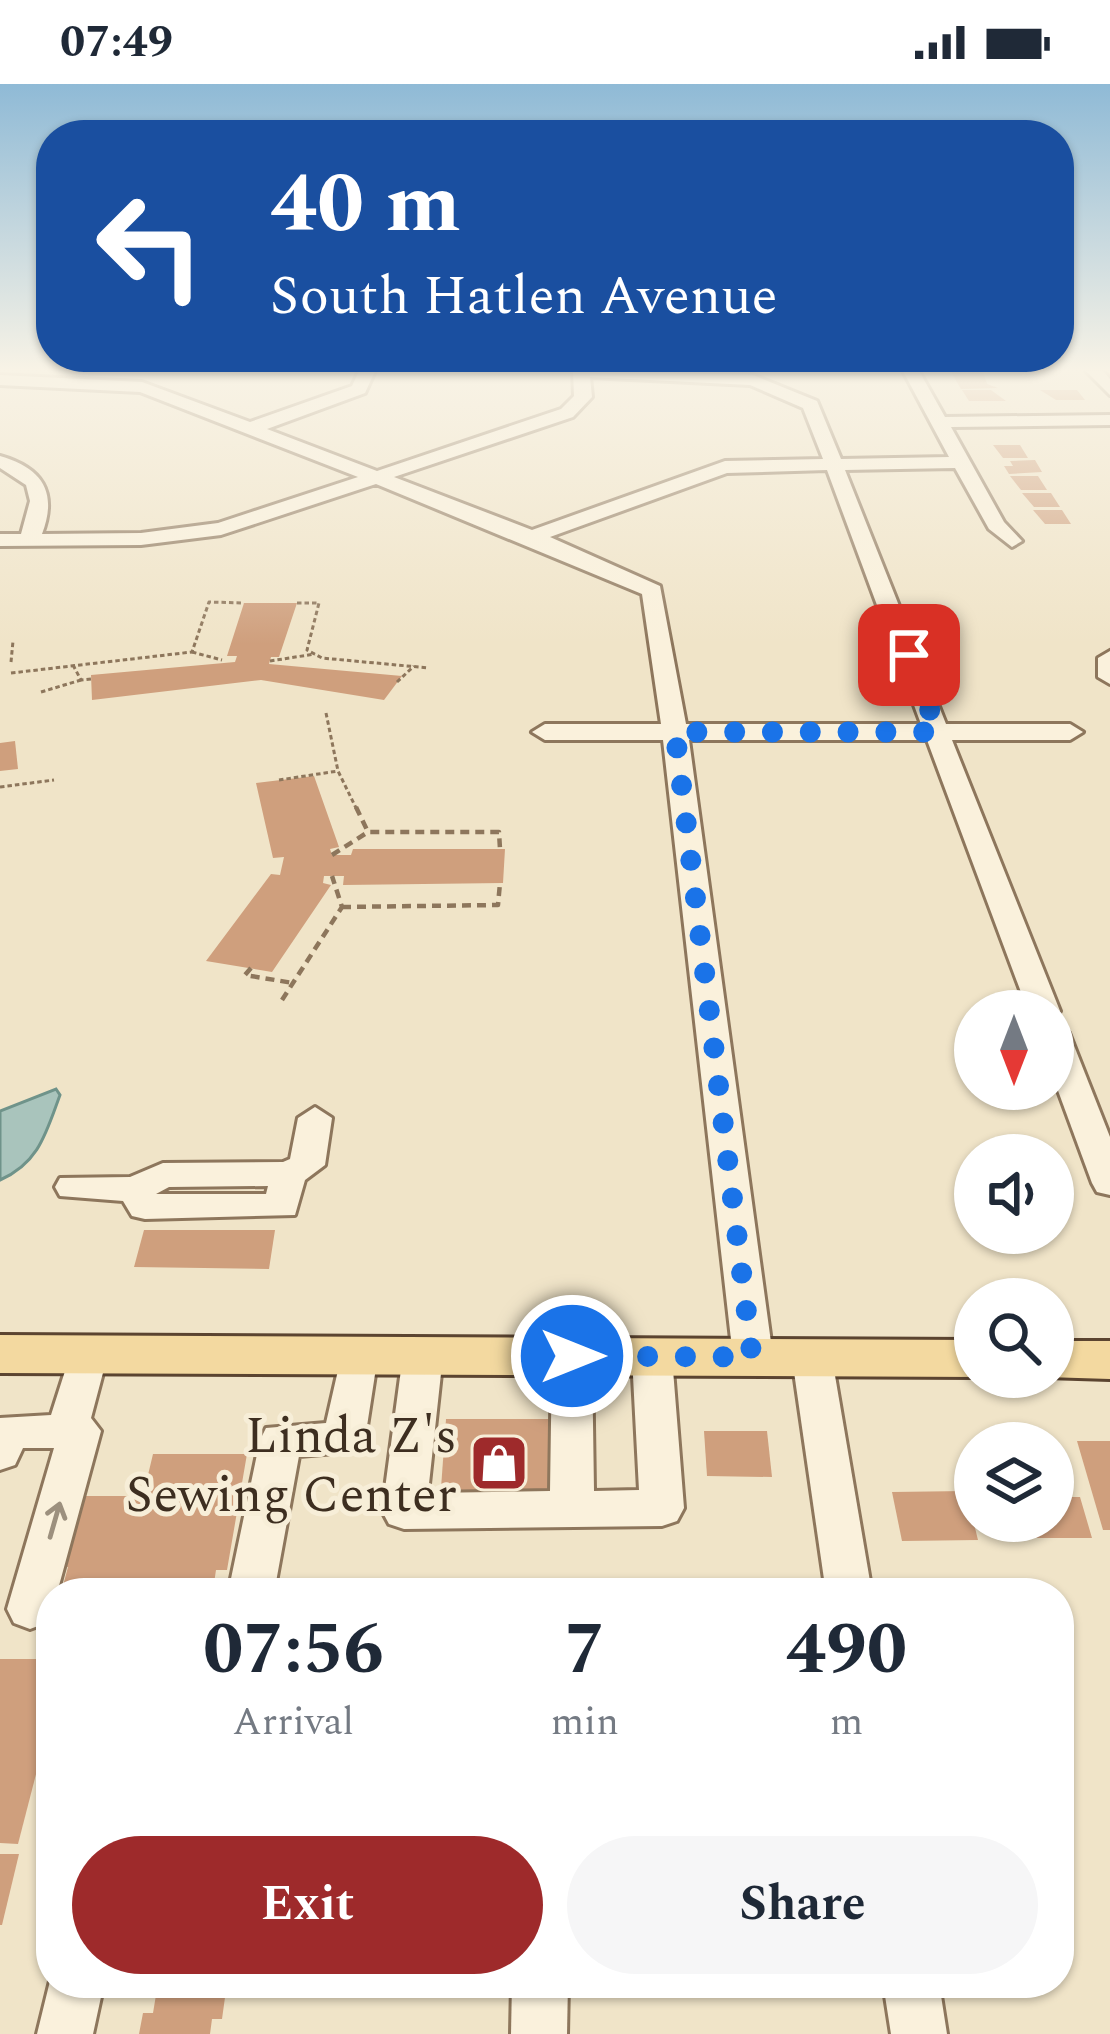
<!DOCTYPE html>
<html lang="en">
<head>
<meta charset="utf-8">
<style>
  :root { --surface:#fff; --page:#f6f6f7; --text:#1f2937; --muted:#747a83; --accent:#9e2a2b }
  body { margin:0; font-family:Spectral,serif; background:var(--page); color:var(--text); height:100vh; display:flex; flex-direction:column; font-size:45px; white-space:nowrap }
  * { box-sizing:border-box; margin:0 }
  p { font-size:39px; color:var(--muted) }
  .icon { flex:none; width:66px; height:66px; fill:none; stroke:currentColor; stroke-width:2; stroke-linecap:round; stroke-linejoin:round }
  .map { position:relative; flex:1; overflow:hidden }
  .drawer { position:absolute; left:36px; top:1494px; width:1038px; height:420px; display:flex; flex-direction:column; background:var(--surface); border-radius:48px; box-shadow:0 3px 9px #0004 }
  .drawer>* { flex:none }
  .top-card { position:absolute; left:36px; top:36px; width:1038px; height:252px; border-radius:48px; box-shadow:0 3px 9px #0004; background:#1a4fa0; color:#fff; overflow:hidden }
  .needle { width:78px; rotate:180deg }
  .tools { position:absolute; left:954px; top:906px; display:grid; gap:24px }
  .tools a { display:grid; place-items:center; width:120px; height:120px; border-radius:50%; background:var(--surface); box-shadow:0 3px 9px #0004; font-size:60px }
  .pin { position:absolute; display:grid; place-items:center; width:102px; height:102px; color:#fff; margin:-51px; border-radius:24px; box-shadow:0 6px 18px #0006 }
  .me { position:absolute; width:132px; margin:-66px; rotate:90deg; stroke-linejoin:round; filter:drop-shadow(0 0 9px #0008) }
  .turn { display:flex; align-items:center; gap:42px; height:252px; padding:0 36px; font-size:54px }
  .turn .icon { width:156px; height:156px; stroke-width:2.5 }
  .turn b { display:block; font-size:84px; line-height:102px }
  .eta { display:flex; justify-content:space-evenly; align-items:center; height:204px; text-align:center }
  .eta b { font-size:72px; font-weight:700; line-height:84px }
  .primary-button { display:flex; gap:24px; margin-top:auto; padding:24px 36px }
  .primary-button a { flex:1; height:138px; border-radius:72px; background:var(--accent); color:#fff; font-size:48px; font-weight:700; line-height:138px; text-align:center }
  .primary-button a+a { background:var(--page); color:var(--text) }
  .status { display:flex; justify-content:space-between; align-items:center; height:84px; padding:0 60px; background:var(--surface); direction:ltr }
  .status svg { height:33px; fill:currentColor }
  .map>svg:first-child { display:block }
  .water { fill:#a9c4bc; stroke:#6f938a; stroke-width:3 }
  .building { fill:#cf9f7d }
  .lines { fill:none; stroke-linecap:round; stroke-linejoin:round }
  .minor-casing { stroke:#8d765c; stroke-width:6 }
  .major-casing { stroke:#5b4430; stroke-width:6 }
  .path-far1 { stroke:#8d765c; stroke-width:3; stroke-dasharray:4.5 3; stroke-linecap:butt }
  .path { stroke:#8d765c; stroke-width:4.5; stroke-dasharray:9 6; stroke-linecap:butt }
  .minor { fill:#faf1dc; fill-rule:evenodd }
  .major { fill:#f3d9a0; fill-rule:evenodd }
  .oneway { stroke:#9c907e }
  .route { stroke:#1a73e8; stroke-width:21; stroke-dasharray:0 37.8 }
  .labels { text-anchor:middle; stroke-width:10; stroke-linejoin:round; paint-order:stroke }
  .near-poi-label { font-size:51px; fill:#3d2e20; stroke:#f7eed8; text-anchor:end }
</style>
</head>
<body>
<div class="status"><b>07:49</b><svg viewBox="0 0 49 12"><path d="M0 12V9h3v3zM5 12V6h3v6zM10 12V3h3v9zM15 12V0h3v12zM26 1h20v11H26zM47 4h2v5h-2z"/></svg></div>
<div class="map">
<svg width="1110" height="1950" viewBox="0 0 1110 1950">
  <rect width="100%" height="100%" fill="#f0e4c8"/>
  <!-- water -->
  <path class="water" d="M56,1005l4,6c-14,38 -21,68 -60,85v-69z"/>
  <!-- building -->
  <g class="building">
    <polygon points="983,287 987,300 998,304 961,305 951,288"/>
    <polygon points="962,306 991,306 1006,317 969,317"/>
    <polygon points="1040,306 1077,306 1085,316 1056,316"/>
    <polygon points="993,361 1020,361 1028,374 1003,374"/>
    <polygon points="1035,376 1042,388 1009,390 1004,382 1013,382 1010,377"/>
    <polygon points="1010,392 1038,392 1047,406 1021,406"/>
    <polygon points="1022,409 1051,409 1060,423 1034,423"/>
    <polygon points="1033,426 1062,426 1071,440 1045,440"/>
    <polygon points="244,519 297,519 279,573 271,573 269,580 402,592 384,616 261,596 92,616 91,591 235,578 237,572 227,572"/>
    <polygon points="15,657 18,685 0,687 0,659"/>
    <polygon points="314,692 339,763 330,765 332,771 351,771 353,765 505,765 503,799 343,801 344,792 324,792 323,799 331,801 272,888 206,877 271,790 280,791 284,773 273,774 256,699"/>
    <polygon points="144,1146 275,1146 269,1185 134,1183"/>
    <polygon points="446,1335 556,1335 555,1418 440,1418"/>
    <polygon points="704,1347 767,1347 772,1393 707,1392"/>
    <polygon points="1077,1357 1110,1357 1110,1446 1103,1446"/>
    <polygon points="153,1370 247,1370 227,1486 216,1486 213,1506 61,1509 68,1483 55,1483 74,1412 143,1412"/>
    <polygon points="966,1407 978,1456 902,1457 892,1408"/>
    <polygon points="1053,1413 1080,1413 1092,1454 1005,1454 1001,1437 1053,1437"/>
    <polygon points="0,1575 51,1575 51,1632 18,1760 0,1759"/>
    <polygon points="0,1770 19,1770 2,1841 0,1841"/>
    <polygon points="158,1899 227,1899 222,1935 212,1935 210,1950 139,1950 143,1929 153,1929"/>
  </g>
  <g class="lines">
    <defs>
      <g id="minor">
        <path d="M359,287h16l-10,22 -98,36 110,42 184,-62 13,-13 -1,-25 180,4 64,26 24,58 108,-2 -46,-86h16l26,46 165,-2v10l-159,2 53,95 18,19 -10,6 -23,-18 -34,-61 -110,2 101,254h124l13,8 -13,8h-118l108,271 -5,7 -2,-7h-25l-101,-271h-238l84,617 -6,11 -14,4 -14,-4 -6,-11 -70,-617h-118l-13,-8 13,-8h116l-19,-130 -266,-110 -155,51 -80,10 -141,1v-12h21l9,-33 -4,-16 -26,-17v-12c42,12 58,36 42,78l99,-1 77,-10 140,-46 -218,-85 -140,-7v-10l142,7 108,40 102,-36zM590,293l160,8 53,23 20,51 -98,2 -193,69 -138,-53 179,-60 19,-20zM827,386l94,254h-235l-26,-138 -110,-49 177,-64z"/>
        <polygon points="1086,287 1103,287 1110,295 1110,311"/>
        <polygon points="1110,567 1110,600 1098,593 1098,574"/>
        <polygon points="1053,939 1069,949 1110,1053 1110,1111 1097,1108 1092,1099 1053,993"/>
        <path d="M315,1023l17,11 -7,47 -20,15 -10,35 -150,4 -13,-3 -9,-15 -63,-5 -5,-9 5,-9 70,-1 33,-14 120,-1 7,-3 8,-41zM268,1102l-2,8h-110l13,-7z"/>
        <polygon points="88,1255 102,1259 108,1270 91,1334 101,1347 57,1509 51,1509 46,1539 30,1545 14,1539 7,1525 54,1364 23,1364 15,1381 0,1386 0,1334 51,1331 74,1259"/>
        <polygon points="358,1256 372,1260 378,1271 365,1355 359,1367 299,1372 274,1509 228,1509 260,1356 266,1344 326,1339 344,1260"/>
        <polygon points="423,1256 437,1260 443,1271 428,1409 550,1407 552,1272 558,1261 572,1257 586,1261 592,1272 594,1407 639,1406 632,1273 638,1262 652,1258 666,1262 672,1273 684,1424 677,1437 662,1442 404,1445 389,1440 382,1427 403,1271 409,1260"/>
        <polygon points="812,1259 826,1263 832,1274 872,1509 826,1509 792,1274 798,1263"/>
        <polygon points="51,1893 51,1899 104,1899 93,1950 37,1950"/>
        <polygon points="512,1899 568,1899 567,1950 511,1950"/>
        <polygon points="883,1899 939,1899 947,1950 891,1950"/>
      </g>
      <g id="major">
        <polygon points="0,1251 975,1256 979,1293 0,1289"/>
        <polygon points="1053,1257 1110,1257 1110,1295 1046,1293 1053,1293"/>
      </g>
    </defs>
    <!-- minor casing -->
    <use href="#minor" class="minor-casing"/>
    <!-- major casing -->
    <use href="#major" class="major-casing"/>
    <!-- path-far1 -->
    <g class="path-far1">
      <polyline points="297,519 319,519 307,566 322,574 429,584"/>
      <polyline points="192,568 222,576"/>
      <polyline points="270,577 315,570"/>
      <polyline points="11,578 13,557"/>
      <polyline points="73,581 81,596 91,595"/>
      <polyline points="11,589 192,568 209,518 244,519"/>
      <polyline points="397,598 414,582"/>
      <polyline points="41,608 81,596"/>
      <polyline points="326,629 338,687 357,726"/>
      <polyline points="279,696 338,687"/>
      <polyline points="0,703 54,696"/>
    </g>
    <!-- path -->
    <g class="path">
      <polyline points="356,723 368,748 499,748 500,765"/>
      <polyline points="332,771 368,748"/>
      <polyline points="342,823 498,821 500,799"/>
      <polyline points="251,884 245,891 293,899"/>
      <polyline points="282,916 342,823 332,792"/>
    </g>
    <!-- minor -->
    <use href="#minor" class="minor"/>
    <!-- major -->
    <use href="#major" class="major"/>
  </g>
  <!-- one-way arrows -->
  <defs><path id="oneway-shaft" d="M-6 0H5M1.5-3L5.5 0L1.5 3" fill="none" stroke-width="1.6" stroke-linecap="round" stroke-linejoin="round" transform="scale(3)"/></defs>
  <use class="oneway" href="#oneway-shaft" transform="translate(55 1436) rotate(-74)"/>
  <!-- sky -->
  <linearGradient id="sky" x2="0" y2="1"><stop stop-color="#8fbad6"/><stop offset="0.51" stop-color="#f8f3e6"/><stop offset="1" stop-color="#f8f3e6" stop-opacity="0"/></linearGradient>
  <rect width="1110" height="560" fill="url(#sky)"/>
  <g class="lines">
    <!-- route -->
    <polyline class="route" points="572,1272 752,1273 675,648 938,648 909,571"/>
  </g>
  <!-- icons -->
  <defs>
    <symbol id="shop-square" viewBox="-11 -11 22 22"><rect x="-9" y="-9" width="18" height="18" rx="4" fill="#9e2a2b" stroke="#f7eed8"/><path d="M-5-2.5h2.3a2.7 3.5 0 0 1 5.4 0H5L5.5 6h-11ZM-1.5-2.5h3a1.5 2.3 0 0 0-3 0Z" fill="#fff"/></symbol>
  </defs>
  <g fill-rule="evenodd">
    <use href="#shop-square" x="466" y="1346" width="66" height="66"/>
  </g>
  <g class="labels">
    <!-- near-poi labels -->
    <g class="near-poi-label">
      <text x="457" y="1368">Linda Z's<tspan x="457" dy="59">Sewing Center</tspan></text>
    </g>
  </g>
</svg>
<div class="tools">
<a><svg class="needle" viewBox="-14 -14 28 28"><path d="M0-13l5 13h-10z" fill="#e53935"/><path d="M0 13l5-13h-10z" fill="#747a83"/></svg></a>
<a><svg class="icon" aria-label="sound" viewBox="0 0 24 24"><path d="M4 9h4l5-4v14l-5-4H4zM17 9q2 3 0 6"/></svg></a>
<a><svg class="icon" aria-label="search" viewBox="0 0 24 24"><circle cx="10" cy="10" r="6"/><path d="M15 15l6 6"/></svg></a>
<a><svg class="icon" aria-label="layers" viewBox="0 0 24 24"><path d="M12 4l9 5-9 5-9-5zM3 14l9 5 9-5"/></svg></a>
</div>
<div class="pin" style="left:909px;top:571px;background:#d93025"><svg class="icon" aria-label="arrive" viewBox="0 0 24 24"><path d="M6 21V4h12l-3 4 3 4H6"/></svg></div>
<svg class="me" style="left:572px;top:1272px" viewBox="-20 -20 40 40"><circle r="17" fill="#1a73e8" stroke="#fff" stroke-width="3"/><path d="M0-11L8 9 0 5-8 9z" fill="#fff"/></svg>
<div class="top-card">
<div class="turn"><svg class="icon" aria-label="left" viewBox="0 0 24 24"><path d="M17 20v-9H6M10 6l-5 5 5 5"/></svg><div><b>40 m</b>South Hatlen Avenue</div></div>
</div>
<section class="drawer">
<div class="eta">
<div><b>07:56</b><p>Arrival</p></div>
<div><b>7</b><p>min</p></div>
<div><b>490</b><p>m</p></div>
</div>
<div class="primary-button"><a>Exit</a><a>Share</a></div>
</section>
</div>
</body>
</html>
